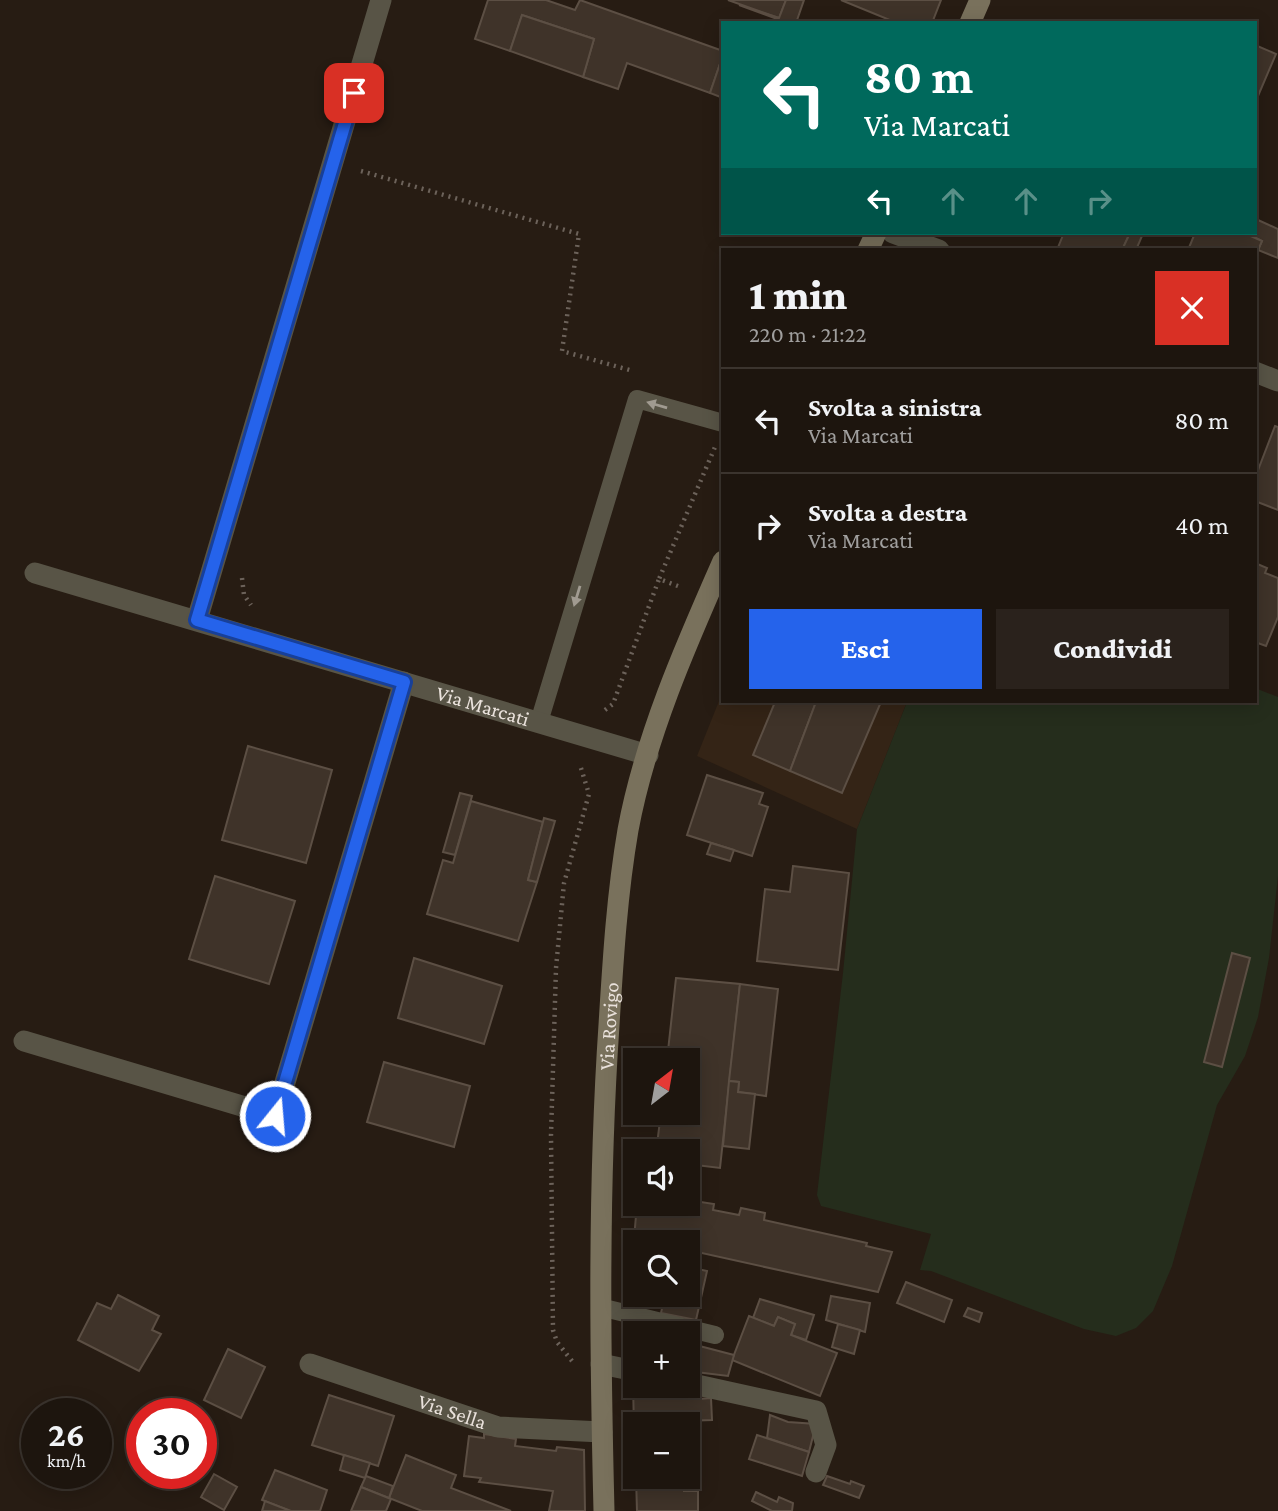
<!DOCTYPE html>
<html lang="it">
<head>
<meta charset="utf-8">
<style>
  :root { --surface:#1d150e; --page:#2a221c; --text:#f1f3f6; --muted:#a09f9e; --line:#3b342e; --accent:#2563eb }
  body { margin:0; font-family:"Crimson Pro",serif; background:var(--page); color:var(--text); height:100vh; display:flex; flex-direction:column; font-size:26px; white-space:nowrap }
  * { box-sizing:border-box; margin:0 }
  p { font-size:23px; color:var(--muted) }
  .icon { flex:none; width:38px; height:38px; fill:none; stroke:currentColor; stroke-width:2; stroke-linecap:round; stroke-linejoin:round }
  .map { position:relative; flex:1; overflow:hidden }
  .sheet { position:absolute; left:721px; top:248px; width:536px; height:455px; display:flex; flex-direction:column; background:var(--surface); border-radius:0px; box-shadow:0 4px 18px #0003,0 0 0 2px var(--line) }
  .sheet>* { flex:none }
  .banner { position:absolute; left:721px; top:21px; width:536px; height:214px; border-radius:0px; box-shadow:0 4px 18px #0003,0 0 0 2px var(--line); background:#00695c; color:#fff; overflow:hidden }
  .needle { width:46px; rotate:31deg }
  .controls { position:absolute; left:623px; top:1048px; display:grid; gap:14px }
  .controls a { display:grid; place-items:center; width:77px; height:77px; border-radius:0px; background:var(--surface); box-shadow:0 4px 18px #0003,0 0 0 2px var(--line); font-size:35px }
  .speed { position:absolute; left:21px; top:1398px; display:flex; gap:14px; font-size:35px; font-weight:700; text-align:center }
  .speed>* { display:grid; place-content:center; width:91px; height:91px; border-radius:50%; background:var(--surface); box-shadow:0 4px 18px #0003,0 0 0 2px var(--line); line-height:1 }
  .speed small { font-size:18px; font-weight:400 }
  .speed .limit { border:10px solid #d22; background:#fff; color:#111 }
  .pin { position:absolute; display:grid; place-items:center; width:60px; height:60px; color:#fff; margin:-30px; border-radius:14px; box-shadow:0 4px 10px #0006 }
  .me { position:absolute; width:77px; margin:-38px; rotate:17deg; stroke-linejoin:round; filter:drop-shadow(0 0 5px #0008) }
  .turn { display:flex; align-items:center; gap:24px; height:147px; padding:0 28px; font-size:32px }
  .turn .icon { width:91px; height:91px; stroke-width:2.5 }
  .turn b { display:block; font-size:49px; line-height:60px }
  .lanes { display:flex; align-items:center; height:66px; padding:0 28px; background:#0003; justify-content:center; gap:35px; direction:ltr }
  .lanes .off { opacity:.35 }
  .round { display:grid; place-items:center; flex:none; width:74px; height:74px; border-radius:0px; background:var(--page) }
  .headline { display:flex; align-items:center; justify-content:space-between; height:119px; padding:0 28px }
  h1 { font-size:42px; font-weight:800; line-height:52px }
  .button { display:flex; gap:14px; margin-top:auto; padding:14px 28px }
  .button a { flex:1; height:80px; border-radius:0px; background:var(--accent); color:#fff; font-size:28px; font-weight:800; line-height:80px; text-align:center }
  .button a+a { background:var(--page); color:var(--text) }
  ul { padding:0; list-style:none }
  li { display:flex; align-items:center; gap:21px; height:105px; padding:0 28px; border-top:2px solid var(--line) }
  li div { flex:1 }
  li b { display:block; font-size:26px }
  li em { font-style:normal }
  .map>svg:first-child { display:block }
  .built { fill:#342416 }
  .green { fill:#252d1c }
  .building { fill:#3f3329; stroke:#5c4f44; stroke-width:2 }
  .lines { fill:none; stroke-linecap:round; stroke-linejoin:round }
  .path { stroke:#6c625a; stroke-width:4.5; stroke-dasharray:2 5; stroke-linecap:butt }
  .lane { stroke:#585446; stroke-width:18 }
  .street { stroke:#585446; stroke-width:21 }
  .secondary { stroke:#79715c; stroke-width:21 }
  .oneway { fill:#a19b91 }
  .route-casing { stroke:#184099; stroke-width:18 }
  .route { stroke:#2563eb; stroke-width:12 }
  .labels { text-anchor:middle; stroke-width:7; stroke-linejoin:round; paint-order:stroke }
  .street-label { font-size:21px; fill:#eae2dc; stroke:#0c0805 }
</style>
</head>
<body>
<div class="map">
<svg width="1278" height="1511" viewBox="0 0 1278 1511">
  <rect width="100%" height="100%" fill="#271c13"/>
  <!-- built -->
  <polygon class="built" points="723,691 723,702 907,702 857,829 697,756"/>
  <!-- green -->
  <polygon class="green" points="1255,688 1278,697 1278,876 1269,958 1258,1017 1245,1056 1217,1105 1172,1266 1153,1311 1136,1328 1116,1336 1084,1329 931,1271 920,1270 931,1234 821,1206 817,1195 843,973 857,829 907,702 1255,702"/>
  <!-- building -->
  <g class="building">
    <polygon points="488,0 546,0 575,10 580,0 723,51 723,55 710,93 627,63 618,89 583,77 594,39 522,15 510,51 475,39"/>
    <polygon points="728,0 786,0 779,18"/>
    <polygon points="786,0 804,0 796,23 788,23 739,5 779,18"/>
    <polygon points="841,0 941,0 932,23 897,23"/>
    <polygon points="522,15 594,39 583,77 510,51"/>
    <polygon points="1255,45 1276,54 1255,103"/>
    <polygon points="723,55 723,98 710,93"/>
    <polygon points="1258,220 1278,229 1278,258 1258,250 1262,241 1252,236"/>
    <polygon points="1062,233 1130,233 1122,250 1057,250 1063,235"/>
    <polygon points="1130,233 1142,236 1136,250 1122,250"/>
    <polygon points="1195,233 1244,233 1262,241 1255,257 1255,250 1188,250"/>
    <polygon points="1275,426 1278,427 1278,510 1255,501 1255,478"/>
    <polygon points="1255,563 1267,568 1265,573 1278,578 1278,617 1266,646 1255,642"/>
    <polygon points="775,702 816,702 790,771 753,755"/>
    <polygon points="816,702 881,702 842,793 790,771"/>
    <polygon points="248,746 332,770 306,863 222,840"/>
    <polygon points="707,775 763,793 759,804 768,807 752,856 687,835"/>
    <polygon points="460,793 472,796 455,855 443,852"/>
    <polygon points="471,801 543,822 528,880 537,882 518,941 427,914 443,860 453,863"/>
    <polygon points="544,818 555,821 537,882 528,880"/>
    <polygon points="711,843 734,850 730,861 707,854"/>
    <polygon points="793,866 849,873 838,970 757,961 765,889 790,892"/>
    <polygon points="215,876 295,901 269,984 189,959"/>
    <polygon points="1232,953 1250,958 1222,1067 1204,1062"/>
    <polygon points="414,958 502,986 484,1044 398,1018"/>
    <polygon points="676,978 740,984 720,1168 688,1164 688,1152 656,1152 661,1113 688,1113 688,1060 667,1060"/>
    <polygon points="740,984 778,989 766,1096 738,1092 739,1082 729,1081"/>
    <polygon points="384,1062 470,1086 454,1147 367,1122"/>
    <polygon points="729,1081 739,1082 738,1092 755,1094 749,1149 723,1146"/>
    <polygon points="688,1200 714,1204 713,1210 739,1215 741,1208 765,1213 764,1220 867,1243 866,1246 892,1252 878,1292 688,1250 688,1242 651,1242 634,1239 637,1204 688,1204"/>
    <polygon points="688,1267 707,1271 696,1320 661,1313 665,1295 688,1295"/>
    <polygon points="906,1282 952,1300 944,1322 897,1303"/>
    <polygon points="118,1295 159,1316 152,1330 161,1334 139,1371 78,1340 97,1303 111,1309"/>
    <polygon points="831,1296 870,1303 865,1332 826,1320"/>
    <polygon points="760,1299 814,1315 806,1340 791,1335 795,1324 778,1317 774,1326 753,1318"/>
    <polygon points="968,1308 982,1313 979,1322 964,1316"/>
    <polygon points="749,1316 774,1326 778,1317 795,1324 791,1335 837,1353 820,1396 732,1360"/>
    <polygon points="838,1324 860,1330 854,1354 832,1347"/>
    <polygon points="688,1343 734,1355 728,1376 688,1371"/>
    <polygon points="228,1349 265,1367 241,1418 204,1400"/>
    <polygon points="633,1385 698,1393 699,1399 711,1398 712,1420 682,1421 683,1424 635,1424 635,1470"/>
    <polygon points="329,1395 394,1416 378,1466 312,1445"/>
    <polygon points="770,1415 788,1422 816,1424 809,1452 767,1438"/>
    <polygon points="484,1434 516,1439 515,1446 556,1451 557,1447 584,1450 585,1511 549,1511 553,1491 479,1482 481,1478 464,1476 469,1436 484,1438"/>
    <polygon points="757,1435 809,1452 802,1476 749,1459"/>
    <polygon points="688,1439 697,1439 698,1455 688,1455"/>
    <polygon points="344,1455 370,1463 365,1478 340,1470"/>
    <polygon points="406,1455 456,1475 451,1488 511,1511 422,1511 389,1498"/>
    <polygon points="275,1470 327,1490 320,1511 291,1511 262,1500"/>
    <polygon points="214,1474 237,1487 224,1510 201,1497"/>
    <polygon points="366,1476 393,1486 389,1498 361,1487"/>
    <polygon points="827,1476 850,1484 851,1481 864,1486 859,1498 823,1485"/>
    <polygon points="636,1477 684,1477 684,1491 698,1491 698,1511 637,1511"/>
    <polygon points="361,1487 391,1499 386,1511 351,1511"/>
    <polygon points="756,1492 777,1502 779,1497 793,1503 792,1511 772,1511 752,1501"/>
    <polygon points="265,1501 288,1510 287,1511 262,1511"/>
  </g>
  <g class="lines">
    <!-- path -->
    <g class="path">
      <polyline points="361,171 579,234 562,351 633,371"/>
      <polyline points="242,578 244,595 251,605"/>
      <polyline points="678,586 659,579 715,447"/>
      <polyline points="605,710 613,704 659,579"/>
      <polyline points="572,1361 557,1342 553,1330 551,1135 556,968 564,883 589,794 580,765"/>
    </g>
    <!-- lane -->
    <g class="lane">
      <polyline points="539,722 637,399 723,423"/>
      <polyline points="600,1307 715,1335"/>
    </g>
    <!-- street -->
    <g class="street">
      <polyline points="893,233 939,250"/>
      <polyline points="1255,372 1278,381"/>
      <path id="s1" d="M35,573l613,182"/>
      <polyline points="197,620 381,0"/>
      <polyline points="24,1041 275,1116 404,682"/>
      <path id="s2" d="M310,1364l188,63 104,5"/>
      <polyline points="601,1364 635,1371"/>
      <polyline points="688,1383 816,1411 826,1445 816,1472"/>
    </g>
    <!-- secondary -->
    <g class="secondary">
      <polyline points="970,23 980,0"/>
      <polyline points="868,250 876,233"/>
      <path id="s3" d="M604,1511c-4,-163 -6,-324 5,-486 4,-65 8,-131 19,-195 17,-92 57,-183 95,-269"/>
    </g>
  </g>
  <!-- one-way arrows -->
  <defs><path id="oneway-solid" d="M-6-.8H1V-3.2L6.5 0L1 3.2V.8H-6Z" transform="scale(1.75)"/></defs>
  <g class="oneway">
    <use href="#oneway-solid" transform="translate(657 405) rotate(-164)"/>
    <use href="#oneway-solid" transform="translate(577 596) rotate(107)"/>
  </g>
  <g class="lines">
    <defs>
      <polyline id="route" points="275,1116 404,682 197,620 354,93"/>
    </defs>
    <!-- route casing -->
    <use href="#route" class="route-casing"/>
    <!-- route -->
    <use href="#route" class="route"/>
  </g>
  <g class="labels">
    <!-- street labels -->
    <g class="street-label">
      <text dy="7" stroke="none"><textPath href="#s1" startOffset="467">Via Marcati</textPath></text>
      <text dy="7" stroke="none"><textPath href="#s3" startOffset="485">Via Rovigo</textPath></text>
      <text dy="7" stroke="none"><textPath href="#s2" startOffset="150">Via Sella</textPath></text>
    </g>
  </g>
</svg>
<div class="controls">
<a><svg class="needle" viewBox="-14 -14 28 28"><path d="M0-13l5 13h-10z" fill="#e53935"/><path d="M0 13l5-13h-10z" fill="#a09f9e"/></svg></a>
<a><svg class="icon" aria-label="sound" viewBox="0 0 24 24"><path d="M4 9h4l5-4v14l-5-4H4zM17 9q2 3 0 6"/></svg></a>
<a><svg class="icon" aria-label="search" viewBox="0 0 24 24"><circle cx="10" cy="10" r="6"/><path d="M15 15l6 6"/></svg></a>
<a>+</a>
<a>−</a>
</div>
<div class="speed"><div>26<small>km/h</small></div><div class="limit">30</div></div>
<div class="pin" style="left:354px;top:93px;background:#d93025"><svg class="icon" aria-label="arrive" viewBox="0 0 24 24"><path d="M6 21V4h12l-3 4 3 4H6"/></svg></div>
<svg class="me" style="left:275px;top:1116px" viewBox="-20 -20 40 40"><circle r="17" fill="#2563eb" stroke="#fff" stroke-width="3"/><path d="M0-11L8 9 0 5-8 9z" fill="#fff"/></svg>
<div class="banner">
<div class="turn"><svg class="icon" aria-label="left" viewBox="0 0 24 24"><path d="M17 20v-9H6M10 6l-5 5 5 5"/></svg><div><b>80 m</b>Via Marcati</div></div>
<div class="lanes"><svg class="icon" aria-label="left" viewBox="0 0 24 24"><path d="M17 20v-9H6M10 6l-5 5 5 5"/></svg><svg class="icon off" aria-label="ahead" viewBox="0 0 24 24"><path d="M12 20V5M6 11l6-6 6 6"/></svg><svg class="icon off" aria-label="ahead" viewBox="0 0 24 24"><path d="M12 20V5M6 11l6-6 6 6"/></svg><svg class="icon off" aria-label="right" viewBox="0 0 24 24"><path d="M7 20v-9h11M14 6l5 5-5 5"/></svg></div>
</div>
<section class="sheet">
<div class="headline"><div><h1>1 min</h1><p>220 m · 21:22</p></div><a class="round" style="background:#d93025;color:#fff"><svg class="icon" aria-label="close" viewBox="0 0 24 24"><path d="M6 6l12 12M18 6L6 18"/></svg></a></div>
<ul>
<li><svg class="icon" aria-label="left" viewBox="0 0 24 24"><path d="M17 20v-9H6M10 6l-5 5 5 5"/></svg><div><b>Svolta a sinistra</b><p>Via Marcati</p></div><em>80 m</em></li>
<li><svg class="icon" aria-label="right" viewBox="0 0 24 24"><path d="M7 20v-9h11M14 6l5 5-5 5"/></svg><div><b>Svolta a destra</b><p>Via Marcati</p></div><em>40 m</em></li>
</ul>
<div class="button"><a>Esci</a><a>Condividi</a></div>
</section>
</div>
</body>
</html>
